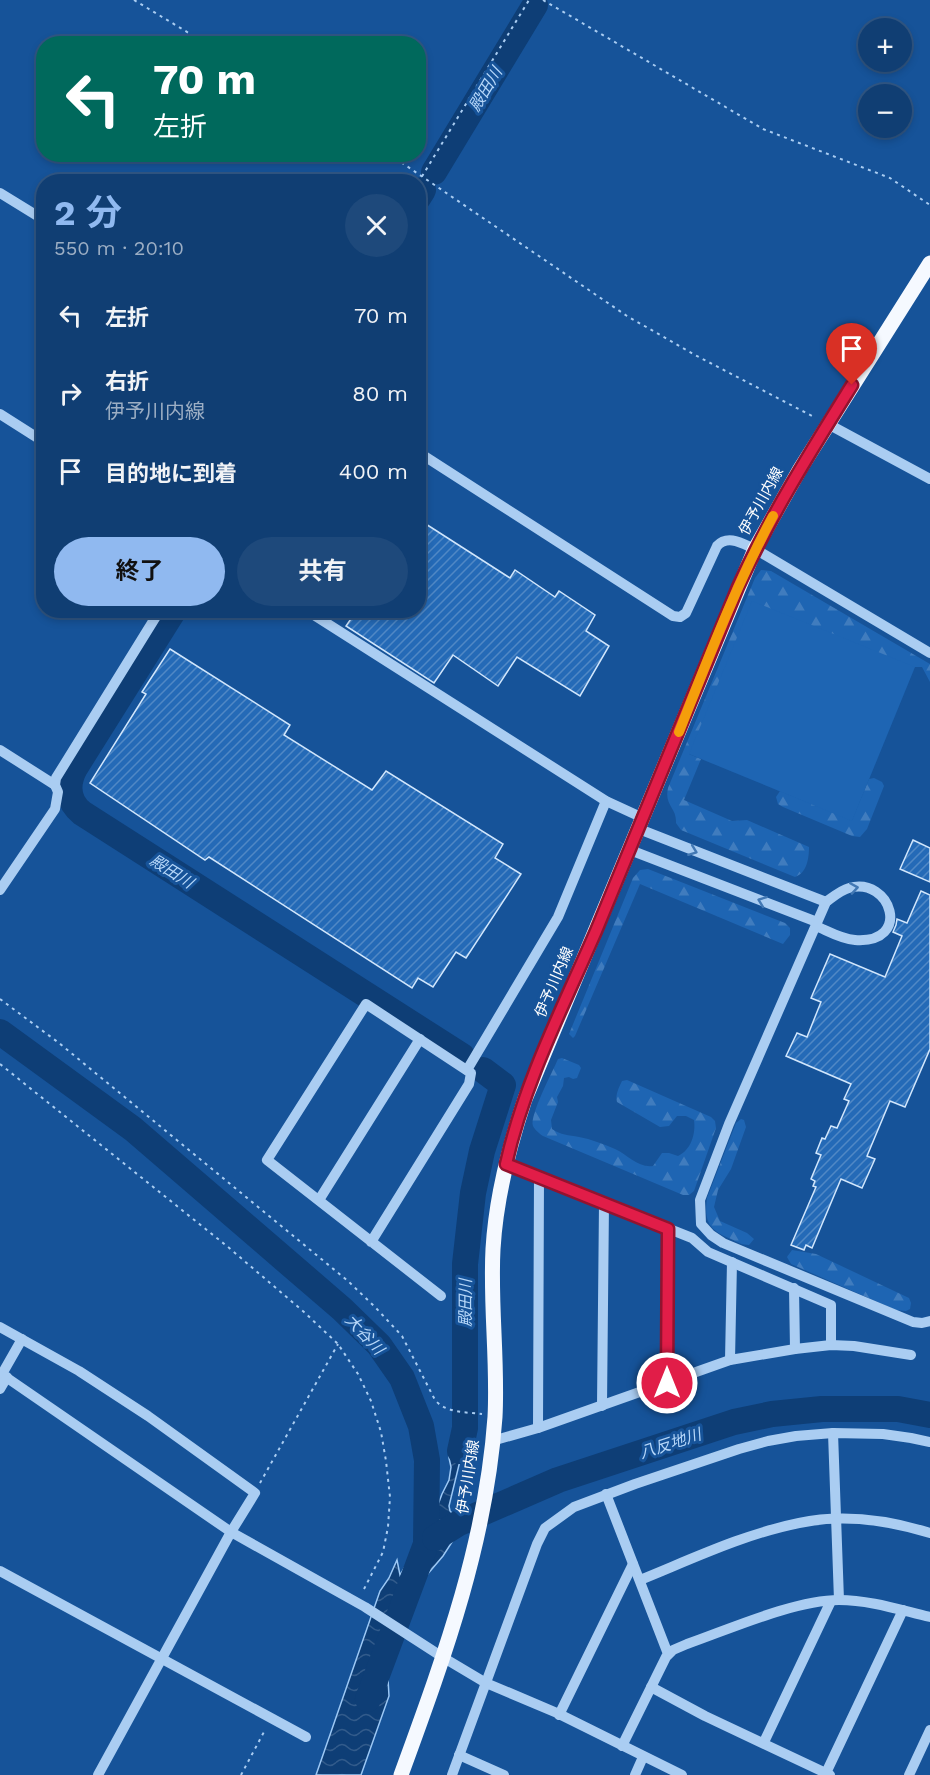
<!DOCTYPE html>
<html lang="ja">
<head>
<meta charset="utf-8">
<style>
  :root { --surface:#103e73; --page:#1e497b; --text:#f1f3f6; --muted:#9caec4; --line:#305785; --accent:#90b9f0 }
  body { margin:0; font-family:"Work Sans","Noto Sans JP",sans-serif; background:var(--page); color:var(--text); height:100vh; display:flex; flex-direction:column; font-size:22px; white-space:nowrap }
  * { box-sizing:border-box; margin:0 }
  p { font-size:20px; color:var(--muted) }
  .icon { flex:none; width:33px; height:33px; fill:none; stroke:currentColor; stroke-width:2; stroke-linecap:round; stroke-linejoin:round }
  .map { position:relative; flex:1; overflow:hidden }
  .sheet { position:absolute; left:36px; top:174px; width:390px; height:444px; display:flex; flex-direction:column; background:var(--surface); border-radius:24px; box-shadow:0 3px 9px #0003,0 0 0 2px var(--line) }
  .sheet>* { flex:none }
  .banner { position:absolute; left:36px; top:36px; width:390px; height:126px; border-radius:24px; box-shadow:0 3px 9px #0003,0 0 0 2px var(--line); background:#00695c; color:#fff; overflow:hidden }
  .tools { position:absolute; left:858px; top:18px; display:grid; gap:12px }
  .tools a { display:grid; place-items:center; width:54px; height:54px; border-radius:50%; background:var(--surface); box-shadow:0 3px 9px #0003,0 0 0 2px var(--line); font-size:30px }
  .pin { position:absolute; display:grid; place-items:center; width:51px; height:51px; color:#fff; margin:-62px -26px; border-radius:50% 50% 50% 0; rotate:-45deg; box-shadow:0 0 6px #0007 }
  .pin .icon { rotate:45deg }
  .me { position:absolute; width:66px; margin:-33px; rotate:0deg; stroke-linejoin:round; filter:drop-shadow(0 0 4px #0008) }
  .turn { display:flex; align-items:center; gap:21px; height:126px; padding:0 18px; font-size:27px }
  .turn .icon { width:78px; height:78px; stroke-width:2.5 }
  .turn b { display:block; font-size:42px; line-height:51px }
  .round { display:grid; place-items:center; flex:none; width:63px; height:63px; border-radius:32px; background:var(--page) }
  .summary { display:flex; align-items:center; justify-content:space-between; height:102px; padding:0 18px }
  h1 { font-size:36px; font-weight:700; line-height:45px; color:var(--accent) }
  .cta { display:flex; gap:12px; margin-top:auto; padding:12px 18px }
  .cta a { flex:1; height:69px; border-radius:36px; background:var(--accent); color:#111; font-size:24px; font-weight:700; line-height:69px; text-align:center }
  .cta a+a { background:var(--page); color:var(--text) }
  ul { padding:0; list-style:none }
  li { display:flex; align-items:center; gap:18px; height:78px; padding:0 18px }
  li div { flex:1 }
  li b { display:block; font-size:22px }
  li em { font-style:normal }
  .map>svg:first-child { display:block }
  .forest { fill:url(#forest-firs) }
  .pitch { fill:#1e65b3 }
  .water { fill:url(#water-waves); stroke:#9cc8f5; stroke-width:1.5 }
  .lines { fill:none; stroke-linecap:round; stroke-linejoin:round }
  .river { stroke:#0e3e76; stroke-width:26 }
  .building { fill:url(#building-hatch); stroke:#d1e6fc; stroke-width:1.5 }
  .path { stroke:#aacdf2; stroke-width:2; stroke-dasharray:3 4.5; stroke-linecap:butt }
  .minor { stroke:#aacdf2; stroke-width:10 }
  .major { stroke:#f5f9ff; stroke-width:15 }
  .oneway { stroke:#4278b4 }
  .route-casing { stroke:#92132f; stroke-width:15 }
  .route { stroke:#e11d48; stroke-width:10 }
  .slow { stroke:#f59e0b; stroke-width:10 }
  .labels { text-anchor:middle; stroke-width:6; stroke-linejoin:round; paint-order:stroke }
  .street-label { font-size:15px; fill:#fff; stroke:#165399 }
  .water-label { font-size:16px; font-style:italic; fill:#b6d7f9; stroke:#165399 }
</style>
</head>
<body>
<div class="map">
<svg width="930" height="1775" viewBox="0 0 930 1775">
  <defs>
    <pattern id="forest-firs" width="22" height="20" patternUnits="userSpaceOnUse" patternTransform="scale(1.5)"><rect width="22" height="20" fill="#1e65b3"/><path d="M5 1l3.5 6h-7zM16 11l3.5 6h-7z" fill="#407cbe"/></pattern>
    <pattern id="water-waves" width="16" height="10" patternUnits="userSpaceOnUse" patternTransform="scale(1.5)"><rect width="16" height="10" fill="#0e3e76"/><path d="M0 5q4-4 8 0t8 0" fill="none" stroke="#325b8b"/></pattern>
    <pattern id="building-hatch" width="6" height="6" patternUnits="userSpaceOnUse" patternTransform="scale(1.5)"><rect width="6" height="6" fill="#246ab7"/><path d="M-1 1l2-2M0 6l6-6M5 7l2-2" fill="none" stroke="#5088c5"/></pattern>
  </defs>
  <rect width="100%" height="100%" fill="#165399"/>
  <!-- forest -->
  <g class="forest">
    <path d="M761,570l10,1 159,93v18l-8,-15h-7l-226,87 12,5 -17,41 48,21 15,-1 62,27c0,11 -2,26 -14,30l-114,-47 -5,-7c1,-16 -12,-17 -8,-35l87,-210z"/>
    <polygon points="874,778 882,782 884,786 867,829 860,837 852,836 783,807 778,804 776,797 780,791 852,820 869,779"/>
    <polygon points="648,869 785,923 790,928 790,935 783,944 640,884 575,1036 573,1038 569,1034 633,878 640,870"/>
    <path d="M562,1058l17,7 2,3 -4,10 -4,1 -4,-2 -5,1 -1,8 -6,11 1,5 -7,18 1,9c9,6 16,6 27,8 12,2 24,7 36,12 13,6 23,19 38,17l9,-13h7l9,3c13,-6 18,-22 16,-36l-8,-4h-9l-8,10 -9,1 -43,-25c-2,-8 2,-14 5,-21l5,-1 84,37 4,4 1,7 -22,63 -5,4h-6l-140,-59c-3,-2 -8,-6 -10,-10 -4,-10 20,-55 25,-67z"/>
    <path d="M741,1119l3,1 2,7 -15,42 -13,21 -4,17 6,14 27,12 7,6 -5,6c-7,0 -12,-3 -18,-6 -22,-9 -27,-17 -24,-41l29,-75z"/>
    <polygon points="792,1250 816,1254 909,1298 911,1303 910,1309 906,1311 896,1310 791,1264 787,1257"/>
  </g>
  <!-- pitch -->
  <polygon class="pitch" points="752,601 915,667 852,821 689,754"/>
  <!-- water -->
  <polygon class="water" points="462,1418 468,1419 468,1428 449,1506 450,1511 454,1515 460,1515 467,1512 463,1525 443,1556 414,1590 393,1619 388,1633 380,1644 378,1658 382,1673 388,1679 389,1696 361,1775 316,1775 380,1591 389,1578 397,1560 400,1575 430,1526 442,1494 449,1480 451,1467 449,1458 449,1450 456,1452 460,1432"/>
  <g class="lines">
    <!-- river -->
    <g class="river">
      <polyline points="434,172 535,5"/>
      <polyline points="418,198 423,190"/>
      <path d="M174,610l-99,158c-9,17 -8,33 7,45l380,243"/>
      <polyline points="0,1032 133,1129 342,1309 379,1345 402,1378 421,1426 427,1460 426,1544 368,1699"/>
      <polyline points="460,1451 465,1428 465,1264 473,1193 482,1151 503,1085 483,1070"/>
      <polyline points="435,1538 459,1523 558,1480 734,1422 772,1414 822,1409 898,1409 930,1415"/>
    </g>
  </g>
  <!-- building -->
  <g class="building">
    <polygon points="418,519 510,578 515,570 555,597 559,591 595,615 586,631 609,646 580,696 517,657 498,686 453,655 434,683 346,626 357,610 418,610"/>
    <polygon points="170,649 290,725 284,735 372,790 386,771 503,844 495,858 521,874 466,958 456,952 433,987 418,978 412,988 209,857 205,860 90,783 146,694 142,692"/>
    <polygon points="913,840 930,848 930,882 900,869"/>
    <polygon points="921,891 930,895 930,1049 905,1107 890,1101 867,1156 875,1159 862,1188 841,1179 812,1248 806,1245 804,1250 791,1245 816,1187 813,1186 815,1181 811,1179 821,1155 816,1153 822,1138 825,1139 831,1126 837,1128 849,1101 844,1099 851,1084 786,1056 797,1033 807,1037 821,1002 811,998 830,954 885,977 902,936 893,932 896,925 897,919 907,923"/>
  </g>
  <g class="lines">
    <!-- path -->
    <g class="path">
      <polyline points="134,0 207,44"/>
      <polyline points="543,0 763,129 890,178 930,205"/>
      <polyline points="389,154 627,316 695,355 814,417"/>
      <polyline points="418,183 529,0"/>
      <path d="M0,999l59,44 289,238 27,26 27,29 33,64c11,13 30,12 47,14"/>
      <polyline points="0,1064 228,1247 304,1312 338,1344 358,1374 371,1401 381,1432 386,1461 390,1497 388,1527 383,1552 362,1593"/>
      <polyline points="260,1483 338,1344"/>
      <polyline points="241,1775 265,1730"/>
    </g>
    <!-- minor -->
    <g class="minor">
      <polyline points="0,193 44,220"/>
      <polyline points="0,414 44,442"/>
      <polyline points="828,424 930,479"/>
      <path d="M418,452l255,164 7,1 6,-4 31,-67c11,-12 26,-2 38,3l175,104"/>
      <polyline points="306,610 606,801 643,818"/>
      <polyline points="0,750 55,785"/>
      <polyline points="639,829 826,902"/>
      <polyline points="630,850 817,922"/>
      <polyline points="0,890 55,809 58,792 55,785 56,778 160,610"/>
      <path d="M816,926c12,5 25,13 39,14 58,4 36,-64 -6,-52 -8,2 -16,9 -23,14l-97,222 -29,76 1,24 10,11 12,8 190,79 9,1 8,-2"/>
      <polyline points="467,1070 558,917 606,801"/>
      <polyline points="506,1164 692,1238 708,1252 831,1305 831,1345"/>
      <polyline points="319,1200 420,1039"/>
      <polyline points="371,1242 469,1084 471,1073 366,1004 267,1160 441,1296"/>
      <polyline points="794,1288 795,1349"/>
      <polyline points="0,1327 79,1371 148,1416 255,1493 231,1532 98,1775"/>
      <polyline points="730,1360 732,1262"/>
      <polyline points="0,1373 231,1532 365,1607 444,1658 486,1683 557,1713 682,1775"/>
      <polyline points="2,1374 22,1339"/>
      <polyline points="667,1383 668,1229"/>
      <polyline points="0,1389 7,1377"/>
      <polyline points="602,1406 604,1203"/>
      <polyline points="538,1428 539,1177"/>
      <polyline points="833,1433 839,1600"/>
      <polyline points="492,1441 538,1428 730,1360 795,1349 831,1345 854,1346 911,1355"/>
      <polyline points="606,1494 668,1654"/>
      <polyline points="0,1571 306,1737"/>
      <path d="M640,1580c52,-21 104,-46 159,-57 43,-9 89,-3 131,10"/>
      <polyline points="651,1687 705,1716 830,1775"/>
      <polyline points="559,1715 633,1564"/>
      <polyline points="764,1742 831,1601"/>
      <path d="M622,1746l44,-89 7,-7 14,-6c43,-15 108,-44 152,-44 31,0 61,10 91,17"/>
      <polyline points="459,1755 504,1775"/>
      <polyline points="826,1773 903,1610"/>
      <polyline points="452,1775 537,1544 545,1528 574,1507 635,1484 739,1449 768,1441 796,1436 833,1433 883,1434 911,1438 930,1442"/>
      <polyline points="635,1775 643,1757"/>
      <polyline points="909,1775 930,1730"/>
    </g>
    <!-- major -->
    <path class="major" d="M401,1775c43,-118 85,-231 94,-358 3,-56 -5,-112 -2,-168 3,-52 16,-102 32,-150l230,-550 45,-80 130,-206"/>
  </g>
  <!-- one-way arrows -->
  <defs><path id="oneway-chevron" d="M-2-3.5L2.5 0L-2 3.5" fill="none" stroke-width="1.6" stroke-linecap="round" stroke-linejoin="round" transform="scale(1.5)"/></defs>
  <g class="oneway">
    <use href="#oneway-chevron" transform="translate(693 851) rotate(21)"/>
    <use href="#oneway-chevron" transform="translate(854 888) rotate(-9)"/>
    <use href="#oneway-chevron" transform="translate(762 901) rotate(-159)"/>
  </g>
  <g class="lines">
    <defs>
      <path id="route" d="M667,1383l1,-154 -162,-65c18,-81 57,-157 90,-233 48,-114 95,-229 142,-344 32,-71 73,-136 114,-202"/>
    </defs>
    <!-- route casing -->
    <use href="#route" class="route-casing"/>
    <!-- route -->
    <use href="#route" class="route"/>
    <!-- slow -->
    <path class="slow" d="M679,732c29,-73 57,-147 94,-216"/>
  </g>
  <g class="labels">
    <!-- street labels -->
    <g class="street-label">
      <text transform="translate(761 501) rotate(-61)" y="5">伊予川内線</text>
      <text transform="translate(554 982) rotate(-67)" y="5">伊予川内線</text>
      <text transform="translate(468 1477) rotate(-81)" y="5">伊予川内線</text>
    </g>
    <!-- water labels -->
    <g class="water-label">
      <text transform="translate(485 89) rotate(-59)" y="6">殿田川</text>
      <text transform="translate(172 871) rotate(32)" y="6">殿田川</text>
      <text transform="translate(465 1303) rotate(-90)" y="6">殿田川</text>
      <text transform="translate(365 1334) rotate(47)" y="6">大谷川</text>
      <text transform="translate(670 1443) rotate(-18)" y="6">八反地川</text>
    </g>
  </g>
</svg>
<div class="tools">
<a>+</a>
<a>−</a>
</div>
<div class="pin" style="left:852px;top:385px;background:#d93025"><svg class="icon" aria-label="arrive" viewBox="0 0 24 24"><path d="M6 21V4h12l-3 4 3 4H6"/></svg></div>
<svg class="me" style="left:667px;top:1383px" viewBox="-20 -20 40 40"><circle r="17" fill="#e11d48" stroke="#fff" stroke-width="3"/><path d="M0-11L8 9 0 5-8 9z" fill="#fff"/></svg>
<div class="banner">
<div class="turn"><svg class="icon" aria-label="left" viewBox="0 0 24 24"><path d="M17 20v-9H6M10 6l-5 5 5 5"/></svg><div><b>70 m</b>左折</div></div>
</div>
<section class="sheet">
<div class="summary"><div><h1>2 分</h1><p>550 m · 20:10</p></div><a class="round"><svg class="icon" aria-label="close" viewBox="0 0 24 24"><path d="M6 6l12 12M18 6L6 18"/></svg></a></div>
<ul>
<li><svg class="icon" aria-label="left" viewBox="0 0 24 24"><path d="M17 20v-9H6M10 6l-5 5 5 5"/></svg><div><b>左折</b></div><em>70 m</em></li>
<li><svg class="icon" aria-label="right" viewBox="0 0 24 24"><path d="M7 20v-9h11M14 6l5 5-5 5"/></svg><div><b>右折</b><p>伊予川内線</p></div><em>80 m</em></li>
<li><svg class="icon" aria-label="arrive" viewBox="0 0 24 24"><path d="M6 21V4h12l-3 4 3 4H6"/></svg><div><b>目的地に到着</b></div><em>400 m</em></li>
</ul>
<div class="cta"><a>終了</a><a>共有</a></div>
</section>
</div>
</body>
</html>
